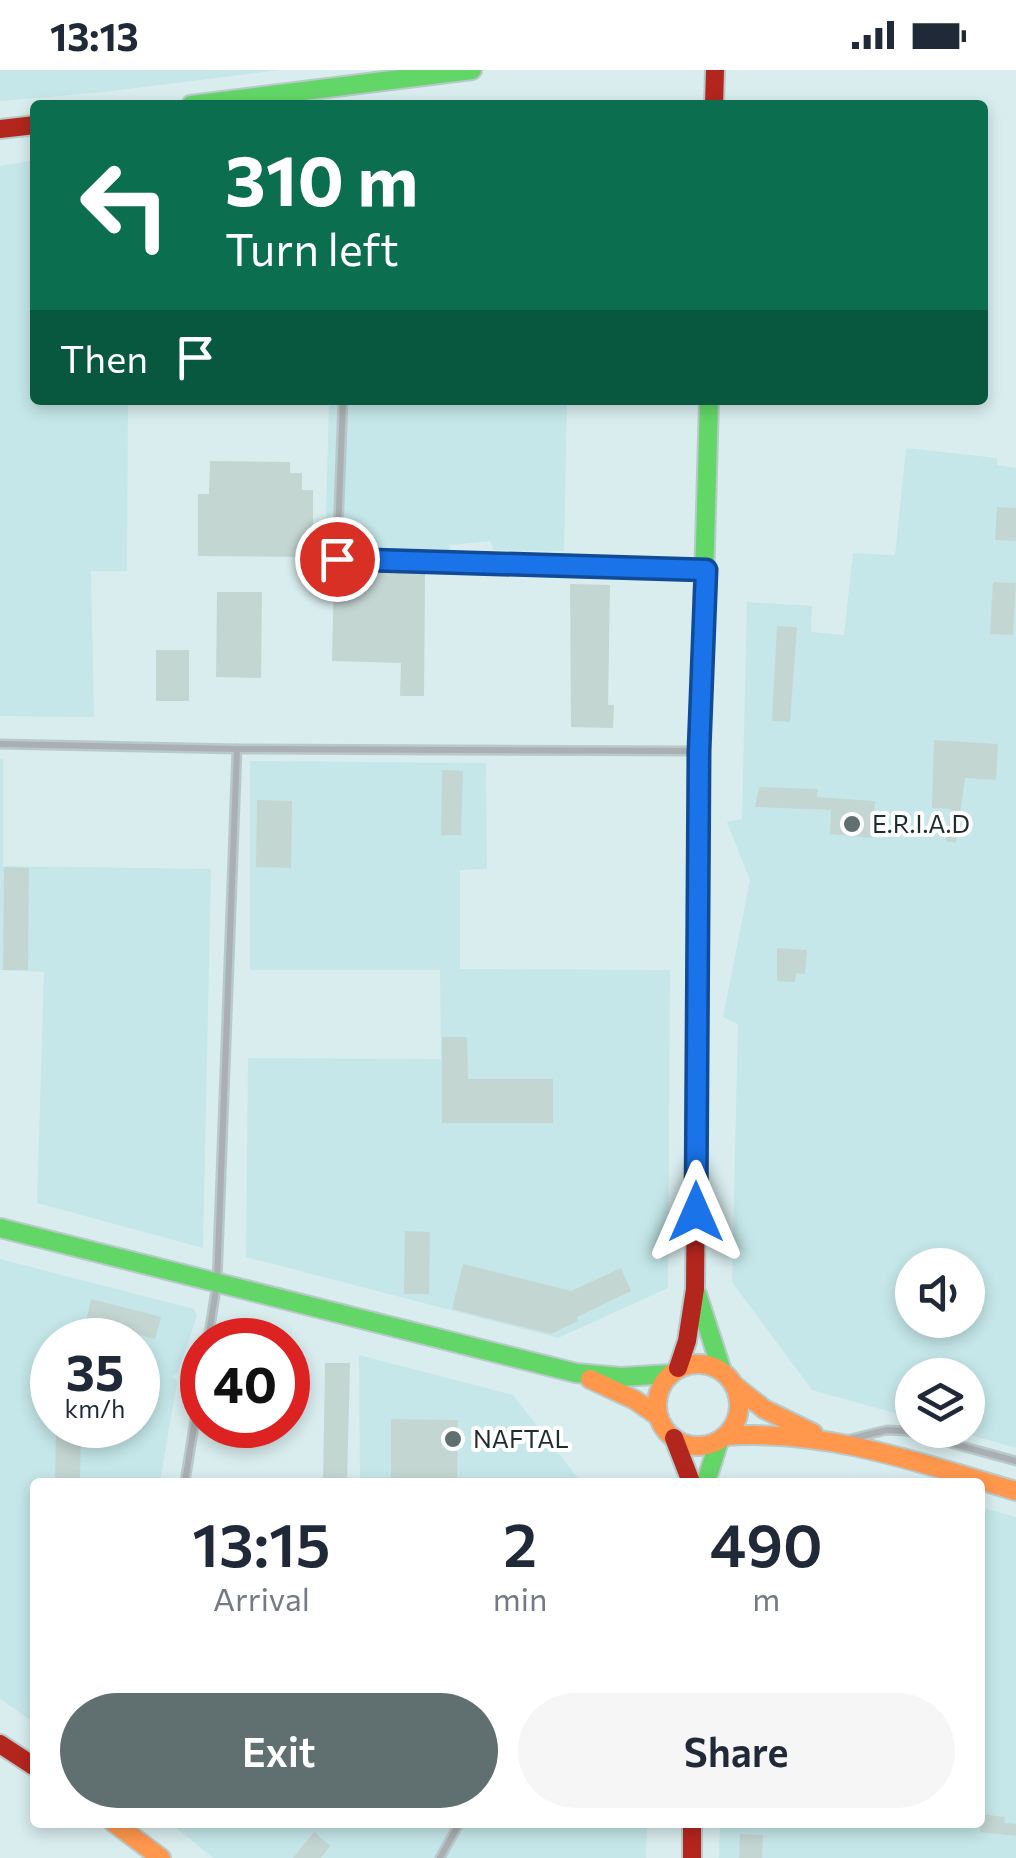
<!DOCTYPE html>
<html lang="en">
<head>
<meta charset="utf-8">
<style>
  :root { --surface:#fff; --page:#f6f6f7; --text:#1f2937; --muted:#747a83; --accent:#607071 }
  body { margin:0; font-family:Commissioner,sans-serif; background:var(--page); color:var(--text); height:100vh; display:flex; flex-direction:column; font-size:38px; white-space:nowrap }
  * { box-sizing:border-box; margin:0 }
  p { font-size:32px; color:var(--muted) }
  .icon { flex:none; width:55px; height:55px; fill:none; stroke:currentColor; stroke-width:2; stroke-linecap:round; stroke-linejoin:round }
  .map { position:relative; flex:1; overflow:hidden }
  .details { position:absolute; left:30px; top:1408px; width:955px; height:350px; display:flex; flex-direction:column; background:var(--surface); border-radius:10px; box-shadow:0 5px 15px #0003 }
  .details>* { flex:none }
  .top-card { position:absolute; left:30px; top:30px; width:958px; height:305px; border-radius:10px; box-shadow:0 5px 15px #0003; background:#0b6e4f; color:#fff; overflow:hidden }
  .tools { position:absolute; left:895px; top:1178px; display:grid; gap:20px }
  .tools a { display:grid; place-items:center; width:90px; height:90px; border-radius:50%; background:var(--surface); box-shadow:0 5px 15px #0003; font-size:50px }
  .speed { position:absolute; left:30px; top:1248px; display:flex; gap:20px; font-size:50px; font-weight:700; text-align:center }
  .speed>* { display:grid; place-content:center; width:130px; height:130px; border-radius:50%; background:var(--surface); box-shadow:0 5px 15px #0003; line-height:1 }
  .speed small { font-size:25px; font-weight:400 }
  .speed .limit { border:15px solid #d22; background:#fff; color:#111 }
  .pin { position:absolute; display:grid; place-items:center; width:85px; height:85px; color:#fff; margin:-42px; border:5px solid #fff; border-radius:50%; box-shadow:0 2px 10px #0007 }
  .me { position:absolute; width:110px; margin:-55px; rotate:0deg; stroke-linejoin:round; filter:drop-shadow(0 0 8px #0008) }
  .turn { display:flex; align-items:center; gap:35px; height:210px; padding:0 30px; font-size:45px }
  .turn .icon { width:130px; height:130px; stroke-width:2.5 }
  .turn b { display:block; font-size:70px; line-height:85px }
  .then { display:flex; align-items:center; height:95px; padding:0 30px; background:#0003; gap:20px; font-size:38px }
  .eta { display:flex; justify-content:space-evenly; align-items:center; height:170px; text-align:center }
  .eta b { font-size:60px; font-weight:600; line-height:70px }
  .cta { display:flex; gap:20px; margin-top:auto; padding:20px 30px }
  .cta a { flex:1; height:115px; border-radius:60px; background:var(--accent); color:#fff; font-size:40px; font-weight:600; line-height:115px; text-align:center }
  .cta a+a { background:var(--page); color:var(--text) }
  .status { display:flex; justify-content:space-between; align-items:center; height:70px; padding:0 50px; background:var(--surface); direction:ltr }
  .status svg { height:28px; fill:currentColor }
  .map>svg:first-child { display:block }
  .built { fill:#c5e7e9; fill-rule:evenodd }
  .building { fill:#c4d6d2 }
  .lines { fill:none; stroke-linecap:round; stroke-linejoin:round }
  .lane-casing { stroke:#b9c9ca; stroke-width:11 }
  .fast-casing { stroke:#b9c9ca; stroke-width:22 }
  .slow-casing { stroke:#b9c9ca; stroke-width:22 }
  .jam-casing { stroke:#b9c9ca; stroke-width:22 }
  .lane { stroke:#a9afb2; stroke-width:6 }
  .fast { stroke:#63d668; stroke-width:18 }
  .slow { stroke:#ff974d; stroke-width:18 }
  .jam { stroke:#b3261e; stroke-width:18 }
  .route-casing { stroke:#114b97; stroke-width:25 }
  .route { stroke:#1a73e8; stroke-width:18 }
  .poi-dot { fill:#607071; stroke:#fff; stroke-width:4 }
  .labels { text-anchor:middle; stroke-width:8; stroke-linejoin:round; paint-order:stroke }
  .poi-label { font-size:25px; fill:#1f2d2e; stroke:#fff; text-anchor:start }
</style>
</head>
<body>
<div class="status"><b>13:13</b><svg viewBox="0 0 49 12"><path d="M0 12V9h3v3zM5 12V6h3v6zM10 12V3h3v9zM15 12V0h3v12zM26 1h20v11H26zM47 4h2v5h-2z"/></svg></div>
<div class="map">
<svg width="1016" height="1788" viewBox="0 0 1016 1788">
  <rect width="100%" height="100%" fill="#d9edee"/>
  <!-- built -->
  <g class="built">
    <polygon points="0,0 280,0 104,22 0,31"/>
    <polygon points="35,90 35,330 128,330 127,501 91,501 94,647 0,646 0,96"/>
    <polygon points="329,330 567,330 564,481 493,480 491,471 449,475 452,485 325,485"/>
    <path d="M906,378l91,10v7l19,3v980l-63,-18h15v-55h-56v43l-100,-28 -80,-108 6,-258 -15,-7 27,-137 -23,-58 15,-3 5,-217 65,4 -1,26 33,3 9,-82 42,2zM912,1195h56v55h-56z"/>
    <polygon points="0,689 3,689 3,796 211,799 203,1178 37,1133 44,902 0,900"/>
    <polygon points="250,691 486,693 487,799 460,800 460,899 670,900 668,1218 558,1268 246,1187 248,988 441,989 440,900 250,900"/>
    <path d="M0,1189l194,50 3,7 -19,56 -5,4 4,6 -17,100h-125v241l-35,-24zM52,1270h86v85h-86z"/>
    <polygon points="359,1285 513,1325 581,1412 360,1412"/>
    <polygon points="980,1437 1016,1447 1016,1788 719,1788 720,1753 980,1752"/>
    <polygon points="170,1753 647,1753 646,1788 213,1788"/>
  </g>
  <!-- building -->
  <g class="building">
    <polygon points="210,391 290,392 290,403 302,403 302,420 313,420 313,471 302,471 301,487 198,486 198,424 209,424"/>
    <polygon points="997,437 1016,438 1016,471 995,470"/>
    <polygon points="334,501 425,503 424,626 400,626 401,593 332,591"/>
    <polygon points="993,512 1016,513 1013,565 990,564"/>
    <polygon points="570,514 610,515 608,635 614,635 613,658 571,657"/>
    <polygon points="217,522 262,522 261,608 216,607"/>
    <polygon points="777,556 797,557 790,652 772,651"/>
    <rect x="156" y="580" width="33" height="51"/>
    <polygon points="934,670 998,674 996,710 965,708 956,773 946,771 951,739 932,738"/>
    <polygon points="442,700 463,701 461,765 441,765"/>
    <polygon points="759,717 818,719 817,727 875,731 873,768 830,764 831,740 755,737"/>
    <polygon points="257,730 292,731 291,798 256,797"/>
    <polygon points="4,797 29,798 28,900 3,900"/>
    <polygon points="777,878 807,880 805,904 796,903 795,912 777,911"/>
    <polygon points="442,967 467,967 468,1009 553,1009 553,1053 442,1053"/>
    <polygon points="405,1161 430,1162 429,1224 404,1224"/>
    <polygon points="463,1194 571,1221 621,1198 631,1221 577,1247 578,1251 551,1264 452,1239"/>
    <polygon points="91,1229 161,1247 155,1269 86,1251"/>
    <polygon points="325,1293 350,1293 347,1412 323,1412"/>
    <polygon points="391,1349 458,1350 457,1412 391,1412"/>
    <polygon points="56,1355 81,1355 80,1412 55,1412"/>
    <polygon points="980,1744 1005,1747 1004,1753 1016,1754 1016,1766 980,1762"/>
    <polygon points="314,1762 330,1776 321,1788 293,1788"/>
    <polygon points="740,1764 763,1765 762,1788 739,1788"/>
  </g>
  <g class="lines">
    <defs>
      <g id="lane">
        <polyline points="343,330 337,489 700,500"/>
        <polyline points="0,674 237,679 698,681"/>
        <polyline points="208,1270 217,1213 237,679"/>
        <polyline points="850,1369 887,1360 906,1361 1016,1391"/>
        <polyline points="185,1412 202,1306"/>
        <polyline points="440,1788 460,1752"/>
      </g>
      <g id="fast">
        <polyline points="191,35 472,0"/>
        <polyline points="700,657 709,330"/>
        <polyline points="0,1158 576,1303 621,1307 671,1304"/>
        <polyline points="697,1224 722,1301"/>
        <polyline points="706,1412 719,1371"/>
      </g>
      <g id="slow">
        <circle cx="698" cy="1335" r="41"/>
        <polyline points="590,1309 635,1330 658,1346"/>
        <polyline points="734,1315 764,1339 813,1363"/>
        <path d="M726,1366c101,-7 194,27 290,55"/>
        <polyline points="113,1752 161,1788"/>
      </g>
      <g id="jam">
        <polyline points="714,35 715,0"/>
        <polyline points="0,59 35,55"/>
        <polyline points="678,1298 687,1271 695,1219 700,657"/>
        <polyline points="674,1368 691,1412"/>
        <polyline points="0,1674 35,1697"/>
        <polyline points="692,1752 692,1788"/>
      </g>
    </defs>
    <!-- lane casing -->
    <use href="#lane" class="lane-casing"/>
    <!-- fast casing -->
    <use href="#fast" class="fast-casing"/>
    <!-- slow casing -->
    <use href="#slow" class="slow-casing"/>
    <!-- jam casing -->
    <use href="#jam" class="jam-casing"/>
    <!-- lane -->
    <use href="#lane" class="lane"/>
    <!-- fast -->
    <use href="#fast" class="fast"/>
    <!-- slow -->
    <use href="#slow" class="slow"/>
    <!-- jam -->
    <use href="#jam" class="jam"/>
  </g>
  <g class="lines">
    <defs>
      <polyline id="route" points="337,489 706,500 699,681 696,1142"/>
    </defs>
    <!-- route casing -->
    <use href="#route" class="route-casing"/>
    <!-- route -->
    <use href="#route" class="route"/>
  </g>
  <!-- markers -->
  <g class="poi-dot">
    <circle cx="852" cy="754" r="10"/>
    <circle cx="453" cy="1369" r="10"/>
  </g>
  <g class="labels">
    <!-- poi labels -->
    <g class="poi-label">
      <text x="872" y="763">E.R.I.A.D</text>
      <text x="473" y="1378">NAFTAL</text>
    </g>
  </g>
</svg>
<div class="tools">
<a><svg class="icon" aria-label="sound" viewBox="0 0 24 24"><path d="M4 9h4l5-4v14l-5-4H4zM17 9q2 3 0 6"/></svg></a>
<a><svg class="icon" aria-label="layers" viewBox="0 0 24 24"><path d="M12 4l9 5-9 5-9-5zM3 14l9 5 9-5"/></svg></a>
</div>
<div class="speed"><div>35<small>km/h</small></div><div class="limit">40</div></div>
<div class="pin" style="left:337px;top:489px;background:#d93025"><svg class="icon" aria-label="arrive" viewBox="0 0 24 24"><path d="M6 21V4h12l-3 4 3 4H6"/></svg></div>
<svg class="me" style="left:696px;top:1142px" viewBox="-20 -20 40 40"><path d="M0-17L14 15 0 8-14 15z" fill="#1a73e8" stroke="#fff" stroke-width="4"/></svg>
<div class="top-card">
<div class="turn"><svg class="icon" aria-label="left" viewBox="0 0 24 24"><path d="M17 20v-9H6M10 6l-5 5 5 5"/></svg><div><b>310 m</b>Turn left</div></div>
<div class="then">Then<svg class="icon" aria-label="arrive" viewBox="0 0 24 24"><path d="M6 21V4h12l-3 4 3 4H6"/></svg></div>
</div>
<section class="details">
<div class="eta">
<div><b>13:15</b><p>Arrival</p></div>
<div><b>2</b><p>min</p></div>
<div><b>490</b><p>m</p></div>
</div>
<div class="cta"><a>Exit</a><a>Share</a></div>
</section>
</div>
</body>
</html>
